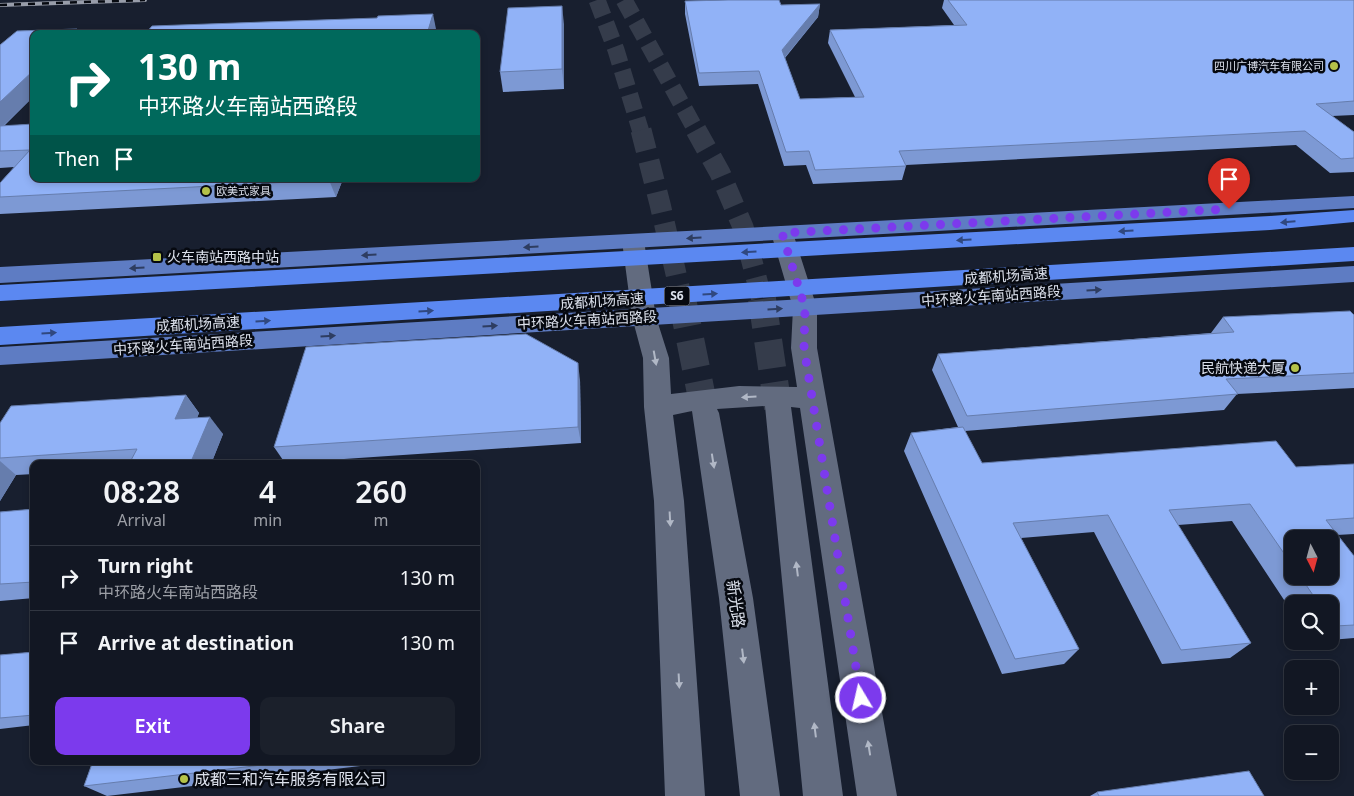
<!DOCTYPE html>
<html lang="en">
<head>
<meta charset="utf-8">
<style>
  :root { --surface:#121723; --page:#1b202b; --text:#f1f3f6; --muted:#9c9fa6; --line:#313641; --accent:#7c3aed }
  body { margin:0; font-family:"Noto Sans","Noto Sans SC",sans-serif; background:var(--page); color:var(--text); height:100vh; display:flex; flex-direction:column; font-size:19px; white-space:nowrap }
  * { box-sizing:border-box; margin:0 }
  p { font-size:16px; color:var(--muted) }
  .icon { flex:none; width:28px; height:28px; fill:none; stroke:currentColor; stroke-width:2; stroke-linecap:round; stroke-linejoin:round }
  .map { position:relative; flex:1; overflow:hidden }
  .side { position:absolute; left:30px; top:460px; width:450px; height:305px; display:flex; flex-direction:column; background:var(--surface); border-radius:10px; box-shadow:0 2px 8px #0003,0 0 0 1px var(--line) }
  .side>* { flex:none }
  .top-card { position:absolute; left:30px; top:30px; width:450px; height:152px; border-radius:10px; box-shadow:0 2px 8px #0003,0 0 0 1px var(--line); background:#00695c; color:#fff; overflow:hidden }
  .needle { width:32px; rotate:174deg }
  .tools { position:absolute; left:1284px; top:530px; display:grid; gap:10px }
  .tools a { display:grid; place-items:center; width:55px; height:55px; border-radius:10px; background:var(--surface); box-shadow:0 2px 8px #0003,0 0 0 1px var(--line); font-size:25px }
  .pin { position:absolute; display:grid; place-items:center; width:42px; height:42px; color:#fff; margin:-51px -21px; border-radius:50% 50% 50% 0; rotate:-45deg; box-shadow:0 0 5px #0007 }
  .pin .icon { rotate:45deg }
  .me { position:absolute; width:55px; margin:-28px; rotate:351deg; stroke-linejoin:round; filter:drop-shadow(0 0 4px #0008) }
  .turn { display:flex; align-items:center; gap:18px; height:105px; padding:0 25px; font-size:22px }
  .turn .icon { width:65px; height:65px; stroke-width:2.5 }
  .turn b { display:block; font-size:35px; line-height:42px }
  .then { display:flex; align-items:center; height:48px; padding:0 25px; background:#0003; gap:10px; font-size:19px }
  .eta { display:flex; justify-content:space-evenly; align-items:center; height:85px; text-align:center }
  .eta b { font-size:30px; font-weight:600; line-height:35px }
  .primary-button { display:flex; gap:10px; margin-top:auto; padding:10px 25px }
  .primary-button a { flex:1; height:58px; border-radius:10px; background:var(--accent); color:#fff; font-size:20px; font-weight:600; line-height:58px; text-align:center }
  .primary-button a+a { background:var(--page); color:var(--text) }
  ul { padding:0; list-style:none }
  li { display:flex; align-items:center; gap:15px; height:65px; padding:0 25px; border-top:1px solid var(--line) }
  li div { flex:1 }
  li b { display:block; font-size:19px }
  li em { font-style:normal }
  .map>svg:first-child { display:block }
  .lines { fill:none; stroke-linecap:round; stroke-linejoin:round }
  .secondary-tunnel-far2 { stroke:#353c4b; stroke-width:17; stroke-dasharray:17 8; stroke-linecap:butt }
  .secondary-tunnel-far1 { stroke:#353c4b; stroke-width:21; stroke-dasharray:21 11; stroke-linecap:butt }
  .secondary-tunnel { stroke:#353c4b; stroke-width:28; stroke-dasharray:28 14; stroke-linecap:butt }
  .secondary { fill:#626b7f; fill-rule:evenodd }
  .primary { fill:#5e7cc3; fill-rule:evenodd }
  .motorway { fill:#5b88f1; fill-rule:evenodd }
  .rail-casing { stroke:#989daa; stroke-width:4 }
  .rail { stroke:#060910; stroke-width:2.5; stroke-dasharray:7; stroke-linecap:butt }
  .wall { fill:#7d99d4; fill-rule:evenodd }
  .shaded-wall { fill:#667dad }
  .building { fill:#91b2f7; stroke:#667dad }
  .oneway { fill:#304880 }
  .oneway2 { fill:#2e3d61 }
  .oneway3 { fill:#b1b8c6 }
  .route { stroke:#7c3aed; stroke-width:9; stroke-dasharray:0 16.2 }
  .poi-dot { fill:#b5c249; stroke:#060910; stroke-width:2 }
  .labels { text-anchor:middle; stroke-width:5; stroke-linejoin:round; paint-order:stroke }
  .far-poi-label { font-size:11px; fill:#dce1ec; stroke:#060910; text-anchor:end }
  .shield { fill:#060910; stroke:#9ca0aa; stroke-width:1 }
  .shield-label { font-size:12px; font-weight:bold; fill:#dce1ec }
  .poi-label { font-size:14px; fill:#dce1ec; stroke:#060910; text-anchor:start }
  .street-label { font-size:14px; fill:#dce1ec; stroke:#060910 }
  .near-street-label { font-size:16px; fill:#dce1ec; stroke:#060910 }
  .near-poi-label { font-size:16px; fill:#dce1ec; stroke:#060910; text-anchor:start }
</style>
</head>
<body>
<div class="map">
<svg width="1354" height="796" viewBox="0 0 1354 796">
  <rect width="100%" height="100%" fill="#181f2f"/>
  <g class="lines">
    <!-- secondary-tunnel-far2 -->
    <g class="secondary-tunnel-far2">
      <polyline points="597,0 616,50 641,132"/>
      <polyline points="624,0 697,132"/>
    </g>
    <!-- secondary-tunnel-far1 -->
    <g class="secondary-tunnel-far1">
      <polyline points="641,130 660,204 682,300"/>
      <polyline points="696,130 720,173 743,227 762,300"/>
    </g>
    <!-- secondary-tunnel -->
    <g class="secondary-tunnel">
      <polyline points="682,299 705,413"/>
      <polyline points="762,299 778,408"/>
    </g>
    <!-- secondary -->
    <polygon class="secondary" points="782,226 790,228 793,233 817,308 817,348 897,796 857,796 800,408 791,407 843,796 803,796 765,406 717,409 719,413 753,598 780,796 740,796 719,598 692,411 673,415 684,501 705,796 665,796 654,501 644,407 643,358 632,317 622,241 625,236 633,234 641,236 644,241 656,317 669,358 671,394 739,386 797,387 791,348 793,308 771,233 774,228"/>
    <!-- primary -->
    <g class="primary">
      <polygon points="1354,196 1354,208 0,283 0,267"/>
      <polygon points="1354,266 1354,282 0,365 0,347"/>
    </g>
    <!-- motorway -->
    <g class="motorway">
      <polygon points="1354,210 1354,222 1270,230 0,301 0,285 1270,216"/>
      <polygon points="1354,247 1354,261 0,345 0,327"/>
    </g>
    <defs>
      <polyline id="rail" points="0,5 145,0"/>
    </defs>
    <!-- rail casing -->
    <use href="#rail" class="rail-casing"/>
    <!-- rail -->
    <use href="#rail" class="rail"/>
  </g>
  <!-- wall -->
  <g class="wall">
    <polygon points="944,0 1354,0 1354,115 1332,116 1354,132 1354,172 1330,173 1296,145 906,165 906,166 902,180 813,184 806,165 784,166 758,84 699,86 685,14 685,1 781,5 820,4 818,17 785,58 800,99 855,97 828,43 830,30 954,25 942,8"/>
    <polygon points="564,24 564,89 503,92 500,72"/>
    <polygon points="77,29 80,34 34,34 34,96 4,126 34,124 34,179 343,179 336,197 0,214 0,183 14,167 0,168 0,45 17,31"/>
    <path d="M1354,315v73l-117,6 -13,16 -259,21 17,32 314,4 58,-3v70l-17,1 17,21v82l-24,2v-36h-38v8l-60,-91 -54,4 73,118 -21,15 -68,6 -68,-132 -73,6 58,111 -15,15 -62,10 -98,-223 7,-18 47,-6 -26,-57 6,-16 273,-21 12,-16zM1292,539l38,37h-38z"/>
    <polygon points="580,380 581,443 285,463 274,447"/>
    <polygon points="186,395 199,413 197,418 223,434 211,464 34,464 34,474 16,475 0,501 0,423"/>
    <polygon points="34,509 34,598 0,601 0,512"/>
    <polygon points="34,652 34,725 0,729 0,655"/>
    <polygon points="93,761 403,761 107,796 84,786"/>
    <polygon points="1097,792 1264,796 1090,796"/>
  </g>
  <!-- shaded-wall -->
  <g class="shaded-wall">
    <polygon points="820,4 818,17 780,63 782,50"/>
    <polygon points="562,6 564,24 564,89 562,69"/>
    <polygon points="433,14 436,29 435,34 427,34"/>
    <polygon points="77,29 80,34 72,34"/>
    <polygon points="34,70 34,96 0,129 0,102"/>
    <polygon points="330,179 343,179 336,197 329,180"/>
    <polygon points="578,363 580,380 581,443 578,427"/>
    <polygon points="186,395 199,413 189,437 175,419"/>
    <polygon points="210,417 223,434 211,464 190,464"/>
    <polygon points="0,461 16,475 0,501"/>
  </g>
  <!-- building -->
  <g class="building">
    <polygon points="728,0 779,0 781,5 820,4 782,50 800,99 864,97 830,30 967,25 948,0 1354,0 1354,101 1316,104 1354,132 1354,158 1341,159 1305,131 899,151 906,166 815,170 809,151 786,152 759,71 699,73 685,1"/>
    <polygon points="562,6 562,69 500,72 508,8"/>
    <polygon points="433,14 427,34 145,34 152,26 377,18 378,16"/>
    <polygon points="77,29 72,34 34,34 34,70 0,102 0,45 17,31"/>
    <polygon points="34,124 34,179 330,179 329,180 0,197 0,183 30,150 0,151 0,126"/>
    <polygon points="1350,311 1354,315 1354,373 1226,379 1238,394 967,416 938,354 1234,332 1223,317"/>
    <polygon points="526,334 578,363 578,427 274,447 306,347"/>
    <polygon points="186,395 175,419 210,417 190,464 129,464 137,449 0,458 0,423 11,406"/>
    <polygon points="963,427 982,463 1276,441 1296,467 1354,464 1354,518 1326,520 1354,556 1354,625 1335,626 1330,619 1330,604 1319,604 1300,576 1330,576 1330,539 1292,539 1292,565 1250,504 1169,510 1251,643 1181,650 1108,515 1013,523 1079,649 1015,659 911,433"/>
    <polygon points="34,509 34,582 0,584 0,512"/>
    <polygon points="34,652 34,715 0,718 0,655"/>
    <polygon points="93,761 296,761 84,786"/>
    <polygon points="1249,771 1264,796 1099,796 1097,792"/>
  </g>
  <!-- one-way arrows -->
  <defs><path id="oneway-solid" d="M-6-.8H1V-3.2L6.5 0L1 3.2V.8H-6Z" transform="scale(1.25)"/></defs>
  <g class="oneway">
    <use href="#oneway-solid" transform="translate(1288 222) rotate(175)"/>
    <use href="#oneway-solid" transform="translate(1126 231) rotate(177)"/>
    <use href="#oneway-solid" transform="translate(964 240) rotate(177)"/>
    <use href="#oneway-solid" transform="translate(749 252) rotate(177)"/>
    <use href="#oneway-solid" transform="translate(710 294) rotate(-4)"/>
    <use href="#oneway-solid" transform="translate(426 311) rotate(-3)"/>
    <use href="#oneway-solid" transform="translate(263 321) rotate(-3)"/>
    <use href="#oneway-solid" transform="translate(49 333) rotate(-3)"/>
  </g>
  <g class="oneway2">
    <use href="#oneway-solid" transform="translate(694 238) rotate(177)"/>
    <use href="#oneway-solid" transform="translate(531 247) rotate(177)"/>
    <use href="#oneway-solid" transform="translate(369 255) rotate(177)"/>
    <use href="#oneway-solid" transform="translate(137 268) rotate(177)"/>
    <use href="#oneway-solid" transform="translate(1094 290) rotate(-4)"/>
    <use href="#oneway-solid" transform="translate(775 309) rotate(-3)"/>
    <use href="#oneway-solid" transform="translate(490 326) rotate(-4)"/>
    <use href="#oneway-solid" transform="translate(328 336) rotate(-4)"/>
  </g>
  <g class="oneway3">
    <use href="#oneway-solid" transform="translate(655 358) rotate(80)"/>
    <use href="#oneway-solid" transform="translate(749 397) rotate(177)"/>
    <use href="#oneway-solid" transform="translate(713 461) rotate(81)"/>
    <use href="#oneway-solid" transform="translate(670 519) rotate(87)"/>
    <use href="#oneway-solid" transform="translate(797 569) rotate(-97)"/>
    <use href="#oneway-solid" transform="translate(743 656) rotate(83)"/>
    <use href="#oneway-solid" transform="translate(679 681) rotate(87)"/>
    <use href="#oneway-solid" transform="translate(815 730) rotate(-97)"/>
    <use href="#oneway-solid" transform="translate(869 748) rotate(-99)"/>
  </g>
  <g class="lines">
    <!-- route -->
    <polyline class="route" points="861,698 804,348 805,308 782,233 1229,209"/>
  </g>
  <!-- markers -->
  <g class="poi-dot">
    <circle cx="1334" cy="66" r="5"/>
    <circle cx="206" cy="191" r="5"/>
    <rect x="152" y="252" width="10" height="10" rx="2.5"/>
    <circle cx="1295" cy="368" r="5"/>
    <circle cx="184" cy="779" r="5"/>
  </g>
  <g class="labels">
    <!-- far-poi labels -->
    <g class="far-poi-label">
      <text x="1324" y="70">四川广博汽车有限公司</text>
      <text x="216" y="195" text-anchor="start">欧美式家具</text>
    </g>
    <!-- shield labels -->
    <rect class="shield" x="664.5" y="286.5" width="25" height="19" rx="4"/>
    <g class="shield-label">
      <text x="677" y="300">S6</text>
    </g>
    <!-- poi labels -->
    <g class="poi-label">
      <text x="167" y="262">火车南站西路中站</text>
      <text x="1285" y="373" text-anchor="end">民航快递大厦</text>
    </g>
    <!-- street labels -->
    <g class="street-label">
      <text transform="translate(1006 276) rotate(-4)" y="5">成都机场高速</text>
      <text transform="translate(991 296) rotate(-4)" y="5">中环路火车南站西路段</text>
      <text transform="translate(602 301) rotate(-4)" y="5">成都机场高速</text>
      <text transform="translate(587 320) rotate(-3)" y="5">中环路火车南站西路段</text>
      <text transform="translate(198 324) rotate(-3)" y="5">成都机场高速</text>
      <text transform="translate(183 345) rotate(-4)" y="5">中环路火车南站西路段</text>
    </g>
    <!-- near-street labels -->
    <g class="near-street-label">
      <text transform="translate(736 604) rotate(82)" y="6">新光路</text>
    </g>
    <!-- near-poi labels -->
    <g class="near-poi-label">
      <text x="194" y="785">成都三和汽车服务有限公司</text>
    </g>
  </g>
</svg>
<div class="tools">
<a><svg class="needle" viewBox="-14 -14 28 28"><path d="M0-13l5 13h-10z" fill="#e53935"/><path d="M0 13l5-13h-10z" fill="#9c9fa6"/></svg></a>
<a><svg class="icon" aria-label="search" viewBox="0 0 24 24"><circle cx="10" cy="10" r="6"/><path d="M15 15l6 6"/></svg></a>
<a>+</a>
<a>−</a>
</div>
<div class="pin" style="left:1229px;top:209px;background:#d93025"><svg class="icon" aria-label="arrive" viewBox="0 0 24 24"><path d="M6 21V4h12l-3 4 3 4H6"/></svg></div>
<svg class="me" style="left:861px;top:698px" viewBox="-20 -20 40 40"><circle r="17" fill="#7c3aed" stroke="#fff" stroke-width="3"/><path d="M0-11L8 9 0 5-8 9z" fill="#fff"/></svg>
<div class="top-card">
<div class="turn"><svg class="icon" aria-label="right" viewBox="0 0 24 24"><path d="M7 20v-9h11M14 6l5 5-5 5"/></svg><div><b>130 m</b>中环路火车南站西路段</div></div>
<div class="then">Then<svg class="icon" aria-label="arrive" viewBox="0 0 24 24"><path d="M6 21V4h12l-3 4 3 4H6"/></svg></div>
</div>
<section class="side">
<div class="eta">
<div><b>08:28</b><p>Arrival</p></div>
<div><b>4</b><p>min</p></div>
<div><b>260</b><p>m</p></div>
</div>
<ul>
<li><svg class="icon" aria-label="right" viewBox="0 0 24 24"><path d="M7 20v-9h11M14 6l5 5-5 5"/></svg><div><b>Turn right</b><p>中环路火车南站西路段</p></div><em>130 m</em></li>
<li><svg class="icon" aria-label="arrive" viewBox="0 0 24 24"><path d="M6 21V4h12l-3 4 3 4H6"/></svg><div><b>Arrive at destination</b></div><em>130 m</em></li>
</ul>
<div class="primary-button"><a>Exit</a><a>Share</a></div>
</section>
</div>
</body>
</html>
